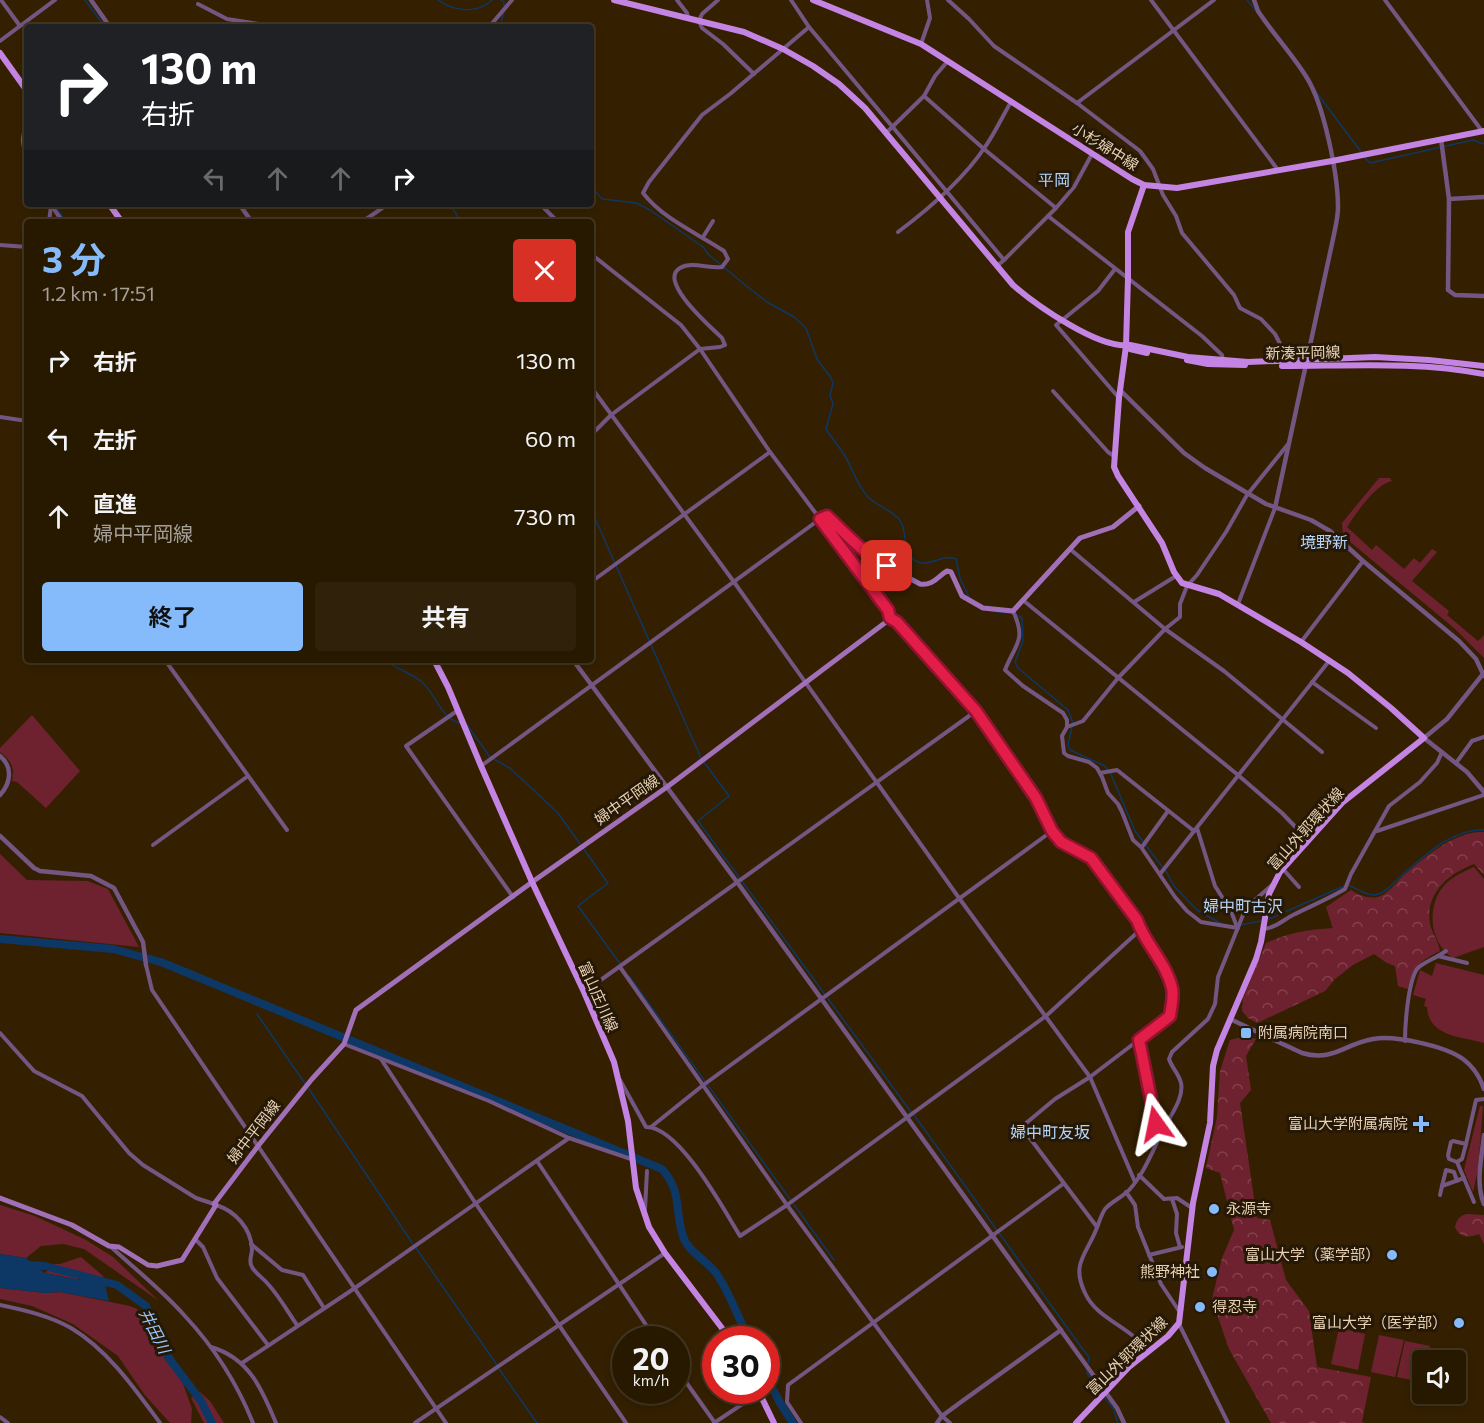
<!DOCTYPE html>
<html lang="ja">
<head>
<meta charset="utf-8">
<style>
  :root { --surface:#271800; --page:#2f210a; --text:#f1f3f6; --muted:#a4a099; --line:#433722; --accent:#86bbfb }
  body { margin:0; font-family:Commissioner,"Noto Sans JP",sans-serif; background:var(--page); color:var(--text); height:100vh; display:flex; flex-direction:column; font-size:22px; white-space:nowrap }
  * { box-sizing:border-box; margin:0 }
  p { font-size:20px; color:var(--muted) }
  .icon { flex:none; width:33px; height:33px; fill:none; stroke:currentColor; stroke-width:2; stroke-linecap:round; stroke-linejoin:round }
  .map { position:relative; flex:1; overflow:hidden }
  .sheet { position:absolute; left:24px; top:219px; width:570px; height:444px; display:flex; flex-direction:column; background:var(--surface); border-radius:6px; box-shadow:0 3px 9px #0003,0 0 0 2px var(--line) }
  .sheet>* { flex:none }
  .top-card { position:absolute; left:24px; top:24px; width:570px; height:183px; border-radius:6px; box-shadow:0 3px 9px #0003,0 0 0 2px var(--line); background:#202124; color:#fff; overflow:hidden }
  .controls { position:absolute; left:1412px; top:1350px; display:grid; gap:12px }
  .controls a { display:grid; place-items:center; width:54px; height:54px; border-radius:6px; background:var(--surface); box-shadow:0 3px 9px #0003,0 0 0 2px var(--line); font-size:30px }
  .speed { position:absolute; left:612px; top:1326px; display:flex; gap:12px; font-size:30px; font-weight:700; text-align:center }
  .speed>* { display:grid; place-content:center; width:78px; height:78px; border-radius:50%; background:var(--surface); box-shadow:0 3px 9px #0003,0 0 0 2px var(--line); line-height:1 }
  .speed small { font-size:15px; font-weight:400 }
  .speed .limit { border:9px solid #d22; background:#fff; color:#111 }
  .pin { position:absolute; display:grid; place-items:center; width:51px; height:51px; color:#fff; margin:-26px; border-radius:12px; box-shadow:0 3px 9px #0006 }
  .me { position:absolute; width:66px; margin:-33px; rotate:348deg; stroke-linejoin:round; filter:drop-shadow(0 0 4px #0008) }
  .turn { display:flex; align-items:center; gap:21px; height:126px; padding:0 18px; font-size:27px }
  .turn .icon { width:78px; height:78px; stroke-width:2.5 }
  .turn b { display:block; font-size:42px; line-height:51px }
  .lanes { display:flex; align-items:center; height:57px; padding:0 18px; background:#0003; justify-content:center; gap:30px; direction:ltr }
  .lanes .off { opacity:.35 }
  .round { display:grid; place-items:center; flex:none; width:63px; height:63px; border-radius:6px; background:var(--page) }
  .summary { display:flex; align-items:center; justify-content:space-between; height:102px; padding:0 18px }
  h1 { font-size:36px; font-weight:700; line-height:45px; color:var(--accent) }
  .button { display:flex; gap:12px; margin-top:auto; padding:12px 18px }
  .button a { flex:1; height:69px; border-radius:6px; background:var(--accent); color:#111; font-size:24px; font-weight:700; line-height:69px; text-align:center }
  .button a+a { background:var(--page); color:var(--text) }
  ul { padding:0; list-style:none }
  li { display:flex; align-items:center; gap:18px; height:78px; padding:0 18px }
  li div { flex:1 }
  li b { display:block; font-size:22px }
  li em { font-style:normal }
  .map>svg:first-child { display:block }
  .green { fill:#6e222f }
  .forest { fill:url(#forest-crowns) }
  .water { fill:#0d3765 }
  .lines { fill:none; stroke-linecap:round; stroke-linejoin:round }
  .stream { stroke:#0d3765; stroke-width:1.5 }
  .river { stroke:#0d3765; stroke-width:8 }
  .minor { stroke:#745683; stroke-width:4 }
  .tertiary { stroke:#745683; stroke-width:4.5 }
  .secondary { stroke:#a170b9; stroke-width:5 }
  .primary { stroke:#c484e4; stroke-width:6 }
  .route-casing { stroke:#92132f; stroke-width:15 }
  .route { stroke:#e11d48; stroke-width:10 }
  .poi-dot { fill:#86bbfb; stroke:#251806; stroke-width:2 }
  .labels { text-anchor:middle; stroke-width:6; stroke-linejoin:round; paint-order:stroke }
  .street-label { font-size:15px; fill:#e8d1b4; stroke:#251806 }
  .poi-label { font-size:15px; fill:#e8d1b4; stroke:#251806; text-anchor:end }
  .neighbourhood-label { font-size:16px; fill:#b6d4f9; stroke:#251806 }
  .water-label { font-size:16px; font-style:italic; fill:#9ac5f9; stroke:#251806 }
</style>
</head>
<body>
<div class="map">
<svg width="1484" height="1423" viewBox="0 0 1484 1423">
  <defs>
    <pattern id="forest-crowns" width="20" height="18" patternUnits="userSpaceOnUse" patternTransform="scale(1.5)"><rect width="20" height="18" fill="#6e222f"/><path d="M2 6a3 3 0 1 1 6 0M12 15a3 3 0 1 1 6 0" fill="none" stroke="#83414b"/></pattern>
  </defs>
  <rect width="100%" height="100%" fill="#342000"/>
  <!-- green -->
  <g class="green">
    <path d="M1379,478h11l2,3c-16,3 -36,32 -45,46l25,23 4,-5 28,24 10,-11 6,5 12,-14 5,3 -25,29 37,30 -2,4 31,26 6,-6v23l-30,-30 -111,-92 -1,-13z"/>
    <path d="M32,715l48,56 -34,37 -29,-26 -5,-1c3,-14 -1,-20 -12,-29v-4z"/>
    <polygon points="0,854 27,880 88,881 108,889 139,947 0,933"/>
    <path d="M1474,867l10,12v68l-31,11c-22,-14 -26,-46 -13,-67 7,-12 21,-18 34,-24z"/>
    <path d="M1436,963l48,12v68c-24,-7 -55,-6 -57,-36l-3,-1 2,-7 -13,-4 7,-25 12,6z"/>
    <polygon points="1480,1106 1483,1106 1478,1169 1473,1192 1464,1170"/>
    <polygon points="0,1205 35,1216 86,1240 113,1257 159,1301 84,1249 63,1244 41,1246 26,1258 0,1254"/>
    <polygon points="81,1257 103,1276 104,1280 75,1279 45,1273 55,1264 60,1264"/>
    <polygon points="0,1288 45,1293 60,1292 130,1306 137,1309 174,1358 192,1409 191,1423 170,1423 144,1394 118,1356 73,1324 32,1306 0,1299"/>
    <polygon points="1339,1328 1365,1334 1358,1370 1331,1364"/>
    <polygon points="1379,1335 1404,1340 1395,1377 1371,1372"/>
    <polygon points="1405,1341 1430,1346 1427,1360 1422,1360 1422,1382 1397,1377"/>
    <polygon points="200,1392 210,1401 224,1423 204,1423 191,1398"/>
  </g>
  <!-- forest -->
  <g class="forest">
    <path d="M1484,832v43l-10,-11c-26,10 -49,29 -44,60 2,9 8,17 10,27 -20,10 -27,15 -32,38l-10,-3 -3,-20 -8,-3 -13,-9 -21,11 -18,14 -10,12 -68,32 -9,-5 -6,-7 1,-13 23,-55c24,-11 41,-13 67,-15l-7,-21 25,-17c8,5 17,9 27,7 9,-2 18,-14 25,-21 20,-18 53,-46 81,-44z"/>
    <polygon points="1246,1036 1256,1039 1246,1056 1251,1090 1240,1103 1257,1218 1270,1220 1286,1280 1309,1311 1317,1367 1371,1377 1362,1422 1365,1423 1271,1423 1229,1349 1212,1299 1222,1258 1234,1230 1220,1173 1206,1168 1217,1117 1220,1071 1230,1040"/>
    <path d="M1467,1214l17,1v29l-5,-10c-11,4 -19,4 -24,-7 2,-8 4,-11 12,-13z"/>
  </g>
  <!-- water -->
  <polygon class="water" points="0,1254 26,1258 45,1273 75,1279 104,1280 109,1301 60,1292 45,1293 0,1288"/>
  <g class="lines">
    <!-- stream -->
    <g class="stream">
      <polyline points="85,0 105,27"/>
      <path d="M438,0c17,12 39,14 54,0"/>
      <polyline points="501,0 504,2 504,6"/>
      <polyline points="1247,0 1256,11"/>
      <polyline points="500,27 504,11"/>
      <polyline points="1316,92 1362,153"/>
      <polyline points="27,131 25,145 27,148"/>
      <polyline points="1364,157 1370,163 1473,140 1484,144"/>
      <path d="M591,186l11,13 34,4 14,7 53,37 6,8 35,29 23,18 27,15 12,11 11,31 14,19 2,5 -3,12 3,9 -7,25c6,10 13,17 19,27 8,14 12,29 23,41 9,9 27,14 33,25 6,12 2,31 15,39 12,8 26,-8 40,-2l4,19 9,19"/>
      <polyline points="54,204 66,222"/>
      <polyline points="450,204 461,222"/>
      <polyline points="591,509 701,758"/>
      <polyline points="992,611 1015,614 1022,618 1023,641 1015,662 1018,668 1068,710 1073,723"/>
      <path d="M385,660c11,9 26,13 37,22 13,11 20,38 38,41"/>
      <polyline points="467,725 490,757 510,768 558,813 580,844"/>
      <polyline points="1072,727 1068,745 1070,750 1105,766 1110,772 1135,831 1167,873 1174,886 1197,910 1220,923"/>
      <polyline points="704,762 729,796 698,821 911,1112"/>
      <polyline points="583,848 608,883 578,906 621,965"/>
      <path d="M1348,885c9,3 16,10 26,10 10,-1 19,-11 26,-18 23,-20 52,-49 84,-47"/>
      <polyline points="1269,919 1344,886"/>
      <polyline points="1240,925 1261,921"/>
      <polyline points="629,976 834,1260"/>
      <polyline points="257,1014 306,1085"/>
      <polyline points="309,1089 413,1244"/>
      <polyline points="914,1115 1084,1351 1089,1357 1088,1363"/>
      <polyline points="416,1248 497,1365"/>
      <polyline points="499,1369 537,1423"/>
      <polyline points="1087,1371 1087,1373 1102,1394"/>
      <polyline points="1105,1398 1113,1408 1118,1423"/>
    </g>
    <!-- river -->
    <g class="river">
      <path d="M0,939l113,10 48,13 501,207c21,23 12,44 22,70 5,13 23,22 32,34 14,20 22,44 33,67"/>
      <polyline points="27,1265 45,1266 117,1285 146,1306 168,1357 201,1401 212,1423"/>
      <polyline points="766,1375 780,1403 793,1423"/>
    </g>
    <!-- minor -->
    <g class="minor">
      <polyline points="1,0 20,26"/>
      <polyline points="677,0 687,13 688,18"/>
      <polyline points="718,0 702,14 699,21 702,28 723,44 754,74"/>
      <polyline points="791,0 809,27 1004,260 997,266"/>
      <polyline points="948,0 969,19 994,46 1077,103 1140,151 1153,169 1163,195 1176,216 1182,233 1234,295 1240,308 1261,319 1275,334 1289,361"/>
      <polyline points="1151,0 1278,170"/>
      <polyline points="1385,0 1482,131"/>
      <polyline points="198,4 227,19 279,27"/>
      <polyline points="489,27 512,0"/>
      <polyline points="0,41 55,0"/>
      <polyline points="921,44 930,18 927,0"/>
      <polyline points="947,62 935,76 924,96 984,149 1056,208"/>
      <polyline points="1077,103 1214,0"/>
      <path d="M27,126c-6,11 -5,19 0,29"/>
      <polyline points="886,133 924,96"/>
      <polyline points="540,204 558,222"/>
      <polyline points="51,205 63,222"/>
      <polyline points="1048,216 1202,336 1222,355 1223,360"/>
      <polyline points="368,218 373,222"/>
      <polyline points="49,222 51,205"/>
      <polyline points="362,222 388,204"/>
      <path d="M898,232c32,-24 65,-52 87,-85 10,-14 17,-30 26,-45"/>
      <polyline points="703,237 713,221"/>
      <polyline points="0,245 27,247"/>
      <polyline points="1004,260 1056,208 1074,187 1092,154"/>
      <polyline points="1115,269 1098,291 1056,325 1119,398"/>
      <path d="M27,366c-3,11 -5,24 0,34"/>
      <polyline points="591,387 734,582 959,898 1090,1077 1135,1182"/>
      <polyline points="1053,391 1108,452 1114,456"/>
      <polyline points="0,417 27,421"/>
      <path d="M591,435l20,-20 89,-66 20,-2 5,-2 -3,-7c-10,-10 -65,-57 -42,-70 12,-7 29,1 42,-1l6,-8 -4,-8c-27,-18 -61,-32 -81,-58l6,-11 53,-67 28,-21 79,-67"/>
      <polyline points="1070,549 1165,629 1224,671 1322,752"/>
      <polyline points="591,582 770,452"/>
      <polyline points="1024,601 1238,775 1282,813 1308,840"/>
      <polyline points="1134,602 1176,576"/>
      <polyline points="1238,604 1275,508"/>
      <path d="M1013,611c14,30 2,33 -8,59l18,16 40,27 4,7v7l-5,9 2,17 4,3 21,6 8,6 5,9 6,16 10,11 4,8 11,28 8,7 34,50 12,14 14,11 37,6"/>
      <path d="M890,619l7,3 79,89 60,87 16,33 9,11 30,16 46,62c8,24 29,42 35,68 2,8 -1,20 -2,28l-80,61 -35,22 -30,25 1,9 71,94"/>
      <polyline points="1301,642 1363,561"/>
      <polyline points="165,660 287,830"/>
      <polyline points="1312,682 1376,728"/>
      <polyline points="457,711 406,746 513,897"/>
      <polyline points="1067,727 1083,721 1118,678 1165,629 1180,617 1180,604 1187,586 1197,575 1226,532 1247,495 1289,443"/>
      <polyline points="1456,763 1472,741 1484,737"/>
      <polyline points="481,766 820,519 770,452 700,349 681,325 591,254"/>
      <polyline points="1100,773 1117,770 1194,831"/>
      <polyline points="1197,828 1215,886 1231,911 1237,927"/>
      <polyline points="1377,831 1484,795"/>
      <polyline points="153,845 248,776"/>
      <polyline points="1142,847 1168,811"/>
      <polyline points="1283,869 1299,887"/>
      <polyline points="1160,874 1329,661"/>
      <path d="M1264,929c12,-1 19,-9 29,-14 18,-9 35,-16 52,-26l6,-15 38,-68 31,-24 17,-19 5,-11"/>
      <polyline points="1446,951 1438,956 1467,963"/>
      <polyline points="146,965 152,990 446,1423"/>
      <polyline points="620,967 787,1205 942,1416 950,1423"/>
      <polyline points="584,992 976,711"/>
      <polyline points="0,1033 34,1071 82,1096 129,1153 143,1165 196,1198 214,1204"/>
      <polyline points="1139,1040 1159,1139"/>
      <path d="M1405,1041c0,-16 3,-59 12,-72 4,-5 14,-9 21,-13"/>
      <polyline points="344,1044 489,1101 569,1138 631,1159"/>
      <polyline points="381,1059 476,1204 626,1423"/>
      <path d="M620,1080l26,47c33,-1 78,83 94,109l47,-31 259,-189 94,-86"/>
      <polyline points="651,1127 702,1086 1052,831"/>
      <polyline points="1466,1144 1476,1100 1484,1099"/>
      <polyline points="537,1161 656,1340"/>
      <polyline points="1457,1162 1449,1159 1448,1155 1451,1142 1453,1141 1466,1144 1462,1159 1457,1162 1474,1202"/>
      <polyline points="1139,1175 1164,1199 1177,1198 1192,1208"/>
      <polyline points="1442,1186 1446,1170 1454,1172 1457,1181"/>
      <polyline points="1126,1192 1135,1205 1138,1227 1161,1284 1179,1311"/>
      <polyline points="1440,1195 1442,1186 1464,1178"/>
      <polyline points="1172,1199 1177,1214 1176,1233 1180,1247"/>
      <path d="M216,1205c19,6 35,23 36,44 0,7 -4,12 0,18 3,6 11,11 16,17 11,12 20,28 29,41"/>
      <polyline points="645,1209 647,1171"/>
      <polyline points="195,1239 203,1247 217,1278 268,1345"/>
      <polyline points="251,1244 282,1270 303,1275 324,1308"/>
      <path d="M110,1246c25,23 52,44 74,69 30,32 53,68 69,108"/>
      <polyline points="1149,1255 1182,1247"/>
      <path d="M0,1305c24,5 50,11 71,23 37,22 64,61 89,95"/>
      <polyline points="1179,1324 1228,1423"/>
      <path d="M211,1347c38,11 51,42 65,76"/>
      <path d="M1147,1352c-15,-26 -49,-31 -62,-59 -14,-29 1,-38 11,-63 3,-7 5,-15 9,-21 7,-8 18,-12 25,-20 16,-18 24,-43 36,-64 6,-12 18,-28 15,-42 -2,-9 -9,-15 -12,-24l3,-7 36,-33 7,-15 3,-27 25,-62 5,-9 24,-21"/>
      <polyline points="242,1363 355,1288 569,1138"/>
      <polyline points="676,1368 715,1423"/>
      <polyline points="0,1417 8,1423"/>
      <polyline points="415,1423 665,1253"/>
      <polyline points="714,1423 759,1393"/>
      <polyline points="801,1423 787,1402 788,1385 1063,1184"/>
    </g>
    <!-- tertiary -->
    <g class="tertiary">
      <polyline points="91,0 110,27"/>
      <path d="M1254,0l4,11c15,23 35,44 49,67 17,27 31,97 31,129 0,11 -3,22 -5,32l-58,269"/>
      <polyline points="1441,139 1449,199 1448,290 1455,295 1484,296"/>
      <polyline points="1449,199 1484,197"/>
      <polyline points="239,204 252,222"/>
      <polyline points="1120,390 1184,453 1205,468 1266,504 1311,520 1330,531 1363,561 1459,641 1476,659 1484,676"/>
      <polyline points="573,660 737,882 1117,1408 1124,1423"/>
      <polyline points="1483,674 1447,719 1424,738 1467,772 1484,792"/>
      <path d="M0,756c13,11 11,27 0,39"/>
      <polyline points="0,836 34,868 40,871 91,876 114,888 143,942 146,965"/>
      <path d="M1230,1019l72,34c31,9 42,-9 71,-14 22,-4 72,7 90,20 11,8 17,18 21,30"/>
      <path d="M1484,1135c-2,22 -9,48 0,69"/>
      <polyline points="937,1423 942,1416 961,1402 1061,1330"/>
    </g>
    <!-- secondary -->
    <path class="secondary" d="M0,1198l72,27 37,21 10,1 29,18 9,1 25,-6 34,-55 -2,-1 44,-58 54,-67 32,-35 12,-34 179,-130 132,-93 223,-168 -2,-9 -68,-91 5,-3 49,43 46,25c13,2 18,-8 27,-13l4,1 11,24 21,12 30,3 67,-73 33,-11 26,-21"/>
    <!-- primary -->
    <g class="primary">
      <path d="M614,0l130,32 39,17 30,17 26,18 26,24 148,177c23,20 87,65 117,60l58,12 60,5 127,-5 54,3 55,6"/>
      <polyline points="813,0 921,44 1132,179 1144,185 1177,188 1332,161 1484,131"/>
      <polyline points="0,53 27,91"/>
      <polyline points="109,204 122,222"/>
      <polyline points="1126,346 1130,349 1147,353"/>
      <polyline points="1187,360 1208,364 1245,365"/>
      <path d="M1282,366c68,0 135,-5 202,8"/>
      <polyline points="434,660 448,687 481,766 532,882 584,992 614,1062 628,1121 636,1188 649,1227 665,1253 731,1340"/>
      <polyline points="758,1390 774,1423"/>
      <polyline points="1076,1423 1129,1367 1168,1336 1179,1323 1193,1203 1210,1123 1213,1066 1217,1050 1256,959 1261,942 1269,894 1280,872 1342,803 1424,738 1391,708 1348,673 1301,642 1219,594 1182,583 1174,572 1162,543 1118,476 1114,467 1119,398 1126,346 1128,278 1128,232 1144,185"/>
    </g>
  </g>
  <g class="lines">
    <defs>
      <path id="route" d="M887,566c-23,-12 -41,-32 -60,-50l-7,3 68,91 2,8 7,4 79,89 60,87 16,33 9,11 30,16 46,62c8,24 29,42 35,68 2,8 -1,20 -2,28l-31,24 17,84"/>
    </defs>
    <!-- route casing -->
    <use href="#route" class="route-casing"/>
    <!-- route -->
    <use href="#route" class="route"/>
  </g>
  <!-- markers -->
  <g class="poi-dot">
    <rect x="1240" y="1027" width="12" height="12" rx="3"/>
    <path d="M1418 1115h6v6h6v6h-6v6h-6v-6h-6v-6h6z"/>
    <circle cx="1214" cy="1209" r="6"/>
    <circle cx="1392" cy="1255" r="6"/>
    <circle cx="1212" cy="1272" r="6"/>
    <circle cx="1200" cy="1307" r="6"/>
    <circle cx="1459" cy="1323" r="6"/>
  </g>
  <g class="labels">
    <!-- street labels -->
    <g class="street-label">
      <text transform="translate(1105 147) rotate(32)" y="5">小杉婦中線</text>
      <text transform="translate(1303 353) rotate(-1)" y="5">新湊平岡線</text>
      <text transform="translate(627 800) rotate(-35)" y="5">婦中平岡線</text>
      <text transform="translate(1306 829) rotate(-48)" y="5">富山外郭環状線</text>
      <text transform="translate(598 997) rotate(66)" y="5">富山庄川線</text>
      <text transform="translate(254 1132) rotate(-52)" y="5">婦中平岡線</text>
      <text transform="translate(1127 1356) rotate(-44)" y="5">富山外郭環状線</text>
    </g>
    <!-- poi labels -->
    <g class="poi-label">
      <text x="1258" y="1038" text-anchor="start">附属病院南口</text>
      <text x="1408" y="1129">富山大学附属病院</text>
      <text x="1226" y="1214" text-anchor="start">永源寺</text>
      <text x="1380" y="1260">富山大学（薬学部）</text>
      <text x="1200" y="1277">熊野神社</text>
      <text x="1212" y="1312" text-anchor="start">得忍寺</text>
      <text x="1447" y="1328">富山大学（医学部）</text>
    </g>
    <!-- neighbourhood labels -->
    <g class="neighbourhood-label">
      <text x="1054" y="186">平岡</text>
      <text x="1324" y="548">境野新</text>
      <text x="1243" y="912">婦中町古沢</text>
      <text x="1050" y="1138">婦中町友坂</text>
    </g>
    <!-- water labels -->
    <g class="water-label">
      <text transform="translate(155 1331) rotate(63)" y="6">井田川</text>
    </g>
  </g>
</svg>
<div class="controls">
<a><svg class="icon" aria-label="sound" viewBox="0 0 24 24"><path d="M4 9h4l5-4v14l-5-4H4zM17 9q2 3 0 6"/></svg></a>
</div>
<div class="speed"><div>20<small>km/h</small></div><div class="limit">30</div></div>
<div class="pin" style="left:887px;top:566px;background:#d93025"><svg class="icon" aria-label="arrive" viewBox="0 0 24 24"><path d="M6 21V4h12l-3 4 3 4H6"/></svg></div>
<svg class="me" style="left:1156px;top:1124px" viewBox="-20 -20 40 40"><path d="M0-17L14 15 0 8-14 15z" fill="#e11d48" stroke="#fff" stroke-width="4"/></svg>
<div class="top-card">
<div class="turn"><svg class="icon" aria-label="right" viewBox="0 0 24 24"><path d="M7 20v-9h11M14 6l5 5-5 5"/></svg><div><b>130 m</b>右折</div></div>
<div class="lanes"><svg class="icon off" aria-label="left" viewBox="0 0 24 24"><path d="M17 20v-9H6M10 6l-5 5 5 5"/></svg><svg class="icon off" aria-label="ahead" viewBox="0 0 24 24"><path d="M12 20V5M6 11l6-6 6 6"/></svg><svg class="icon off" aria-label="ahead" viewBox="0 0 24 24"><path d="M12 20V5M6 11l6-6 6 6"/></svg><svg class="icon" aria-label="right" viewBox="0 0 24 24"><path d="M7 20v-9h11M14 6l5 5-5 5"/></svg></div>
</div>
<section class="sheet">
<div class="summary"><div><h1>3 分</h1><p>1.2 km · 17:51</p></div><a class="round" style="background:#d93025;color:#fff"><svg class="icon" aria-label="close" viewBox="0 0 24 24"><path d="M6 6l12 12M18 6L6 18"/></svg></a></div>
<ul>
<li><svg class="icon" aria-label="right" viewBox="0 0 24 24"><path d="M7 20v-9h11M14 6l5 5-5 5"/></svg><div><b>右折</b></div><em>130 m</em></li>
<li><svg class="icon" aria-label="left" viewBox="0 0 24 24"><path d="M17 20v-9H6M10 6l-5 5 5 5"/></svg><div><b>左折</b></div><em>60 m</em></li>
<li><svg class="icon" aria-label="ahead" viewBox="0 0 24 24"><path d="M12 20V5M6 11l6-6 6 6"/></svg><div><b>直進</b><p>婦中平岡線</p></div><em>730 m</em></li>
</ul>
<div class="button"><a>終了</a><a>共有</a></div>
</section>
</div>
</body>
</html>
